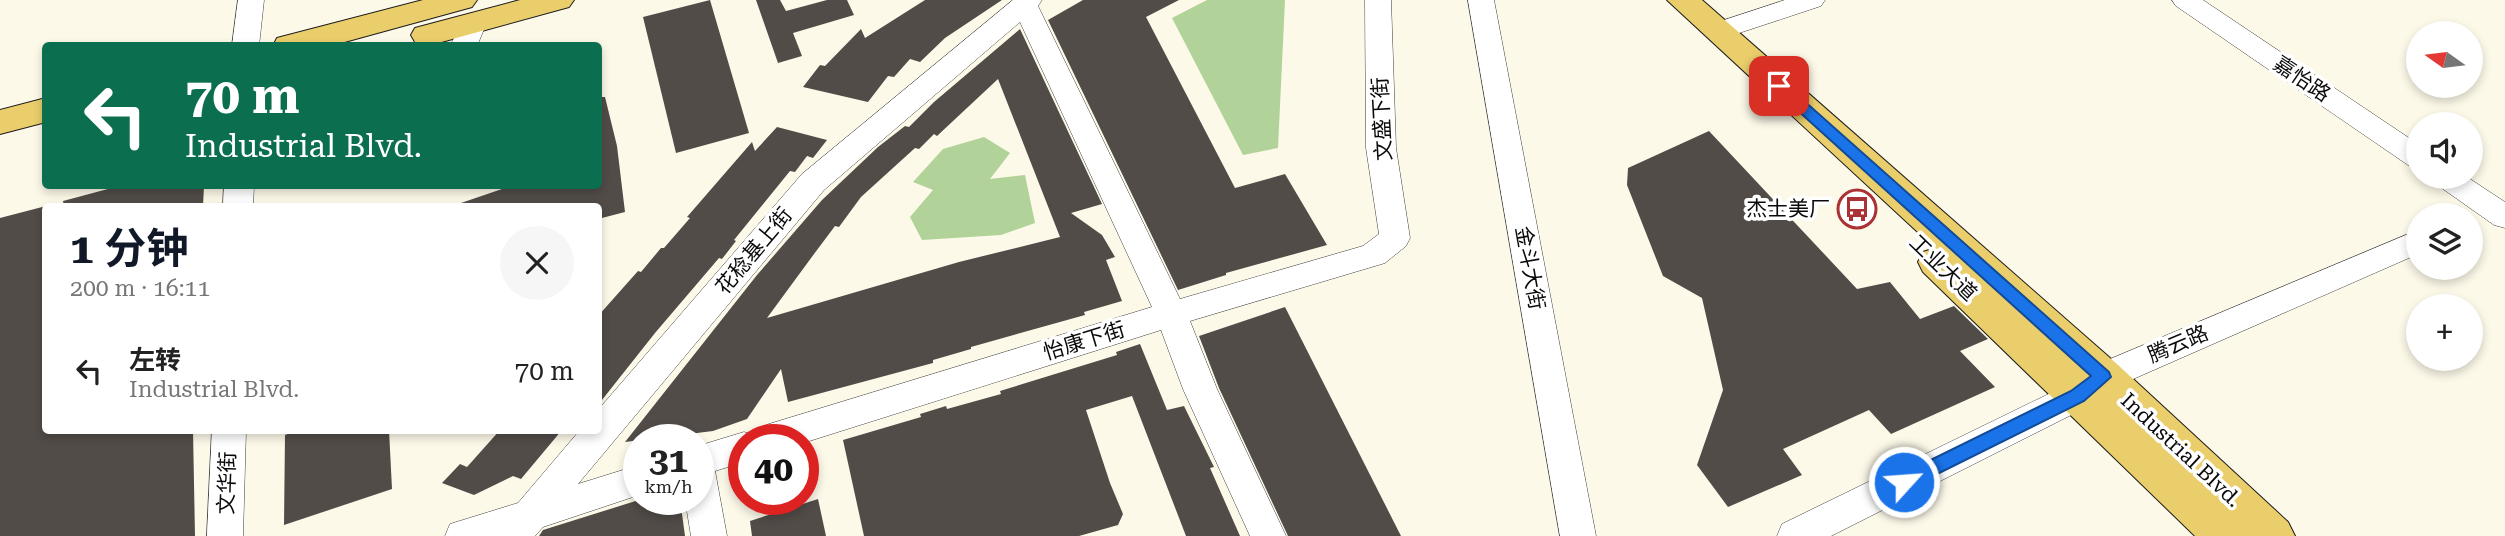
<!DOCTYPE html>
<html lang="zh">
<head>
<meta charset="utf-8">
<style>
  :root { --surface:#fff; --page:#f6f6f6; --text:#222; --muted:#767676; --accent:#111827 }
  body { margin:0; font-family:"Roboto Serif","Noto Sans SC",serif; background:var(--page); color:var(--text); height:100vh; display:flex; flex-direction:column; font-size:26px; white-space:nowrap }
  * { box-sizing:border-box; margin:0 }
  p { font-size:23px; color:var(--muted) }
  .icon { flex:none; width:38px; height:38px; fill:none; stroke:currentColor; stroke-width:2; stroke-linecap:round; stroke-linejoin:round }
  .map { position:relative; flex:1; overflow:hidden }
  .panel { position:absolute; left:42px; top:203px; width:560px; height:231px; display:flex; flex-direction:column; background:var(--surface); border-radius:7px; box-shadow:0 4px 10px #0003 }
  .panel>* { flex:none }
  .banner { position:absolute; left:42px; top:42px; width:560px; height:147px; border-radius:7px; box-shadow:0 4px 10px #0003; background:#0b6e4f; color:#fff; overflow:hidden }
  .needle { width:46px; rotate:284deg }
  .controls { position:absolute; left:2406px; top:21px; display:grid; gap:14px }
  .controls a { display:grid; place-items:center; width:77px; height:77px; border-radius:50%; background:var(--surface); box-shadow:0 4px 10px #0003; font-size:35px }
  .speed { position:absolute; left:623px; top:424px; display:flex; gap:14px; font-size:35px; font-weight:700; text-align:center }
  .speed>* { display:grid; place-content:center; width:91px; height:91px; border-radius:50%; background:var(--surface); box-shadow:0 4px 10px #0003; line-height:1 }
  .speed small { font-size:18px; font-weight:400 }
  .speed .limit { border:10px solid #d22; background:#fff; color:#111 }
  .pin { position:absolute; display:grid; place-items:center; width:60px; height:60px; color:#fff; margin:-30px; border-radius:14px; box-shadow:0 4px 10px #0006 }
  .me { position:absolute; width:77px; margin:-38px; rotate:64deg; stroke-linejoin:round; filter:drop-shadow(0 0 5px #0008) }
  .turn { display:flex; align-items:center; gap:24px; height:147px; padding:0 28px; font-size:32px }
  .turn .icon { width:91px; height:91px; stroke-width:2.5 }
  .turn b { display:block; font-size:49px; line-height:60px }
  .round { display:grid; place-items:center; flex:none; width:74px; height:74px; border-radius:37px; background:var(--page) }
  .overview { display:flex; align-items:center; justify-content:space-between; height:119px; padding:0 28px }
  h1 { font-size:42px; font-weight:700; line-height:52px; color:var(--accent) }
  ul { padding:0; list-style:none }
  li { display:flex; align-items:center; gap:21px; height:98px; padding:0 28px }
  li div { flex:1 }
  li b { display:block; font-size:26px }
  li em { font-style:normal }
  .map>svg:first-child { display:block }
  .forest { fill:#b1d298 }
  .building { fill:#514c48; fill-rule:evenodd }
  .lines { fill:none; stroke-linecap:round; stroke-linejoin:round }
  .minor-casing { stroke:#3d3d3d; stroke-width:1 }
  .major-casing { stroke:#1b1b1b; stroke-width:2 }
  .minor { fill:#fff; fill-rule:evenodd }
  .major { fill:#eace6c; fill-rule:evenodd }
  .route { fill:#1a73e8; stroke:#114b97; stroke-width:2 }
  .labels { text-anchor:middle; stroke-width:7; stroke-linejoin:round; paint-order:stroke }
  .street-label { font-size:21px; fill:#0a0a0a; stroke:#fff }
  .poi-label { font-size:21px; fill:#0a0a0a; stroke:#fff; text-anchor:end }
</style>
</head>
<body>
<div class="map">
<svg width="2505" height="536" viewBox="0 0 2505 536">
  <rect width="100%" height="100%" fill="#fdf9e9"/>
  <!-- forest -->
  <g class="forest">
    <polygon points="1207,0 1285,0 1278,148 1243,155 1172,18"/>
    <polygon points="984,137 1010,153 990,179 1025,175 1035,223 1001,235 922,240 910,217 933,190 913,182 943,149"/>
  </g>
  <!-- building -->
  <g class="building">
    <polygon points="710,0 749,133 676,153 643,17"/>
    <polygon points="756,0 780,0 786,11 827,0 847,0 854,15 793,33 802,56 778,63"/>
    <polygon points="925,0 1002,0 945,38 920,62 910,59 894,77 888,76 868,102 803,87 820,65 825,66 861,29 865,38"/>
    <polygon points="1083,0 1179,0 1146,17 1235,188 1285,174 1327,245 1226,273 1226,275 1178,290 1048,20"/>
    <path d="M1020,29l82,175 -31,9 31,22 13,22 -9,3 16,41 -38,11 1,3 -114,32v2l-38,11v3l-145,39 -7,-33 -34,50 -34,12 -88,11 132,-167 65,-75 56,-53 27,-21 4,1 25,-25zM998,79l62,158 -101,25 -192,56 47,-64 21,-28 4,1 22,-30 54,-49 4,1 15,-15 3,2z"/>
    <polygon points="598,97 605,97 617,146 625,212 598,219 598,206 459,206 458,204 511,186 598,186"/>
    <polygon points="777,127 827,140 813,158 807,156 795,172 790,171 734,240 736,241 722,259 719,258 655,333 598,405 598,316 638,271 641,272 661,248 664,248 690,218 687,217 752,142 755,151"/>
    <polygon points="1709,131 1857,289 1890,282 1920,319 1954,306 1988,339 1960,351 1995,387 1891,434 1869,410 1783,449 1802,475 1728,507 1697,465 1723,390 1702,298 1663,276 1627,185 1628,168"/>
    <polygon points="119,186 204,186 203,206 64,206 63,201"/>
    <polygon points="46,206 46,430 193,430 195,536 0,536 0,218"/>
    <polygon points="1285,307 1401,536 1288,536 1219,388 1199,336"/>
    <polygon points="1140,344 1167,410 1184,406 1214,467 1210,468 1240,536 1186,536 1132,396 1086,410 1110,483 1123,514 1118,525 1079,536 864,536 843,440 921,417 920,414 946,406 947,409 1001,394 1000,391 1117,355 1116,352"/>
    <polygon points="298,430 389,430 392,489 284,525 285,435"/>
    <polygon points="500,430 562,430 521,479 513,476 474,495 442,483 460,464 467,467"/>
    <polygon points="642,499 680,499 685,536 539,536 543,530"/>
    <polygon points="818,499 826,536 752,536 750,521"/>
  </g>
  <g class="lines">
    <defs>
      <g id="minor">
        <polygon points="238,0 264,0 259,46 232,46"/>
        <polygon points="1013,0 1042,0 1038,6 1180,299 1363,246 1379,234 1366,148 1365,0 1391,0 1396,148 1410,238 1406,246 1385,263 1190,321 1217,389 1286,536 1250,536 1183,389 1161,330 803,443 803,439 744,439 744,462 715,471 727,536 691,536 685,499 698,499 698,446 744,432 753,435 757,429 769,424 1152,307 1020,22 824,190 578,484 639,465 639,495 543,527 535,536 445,536 450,524 518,503 580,430 598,430 598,410 802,174"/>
        <polygon points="1468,0 1494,0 1596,536 1560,536"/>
        <polygon points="1785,0 1825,0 1821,6 1718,40 1709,37 1705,31 1709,25"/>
        <polygon points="2172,0 2203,0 2418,144 2418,168 2408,165 2176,6"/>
        <polygon points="474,14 483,16 487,22 477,46 450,46 465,16"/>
        <polygon points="2431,177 2467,177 2505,202 2505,228 2494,225 2436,184"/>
        <polygon points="224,186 254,186 253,206 223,206"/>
        <polygon points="2418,230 2418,254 2115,387 2089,406 1831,536 1777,536 1782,524 2065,386 2091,367"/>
        <polygon points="212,430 246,430 243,536 207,536"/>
      </g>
      <g id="major">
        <polygon points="423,0 477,0 472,7 330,46 273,46 277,38"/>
        <polygon points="520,0 574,0 569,7 427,46 415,42 411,35 415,28"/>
        <polygon points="1667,0 1702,0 2118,365 2288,522 2295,536 2195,536 1923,272 1918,262 1923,252 1935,248"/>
        <polygon points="46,98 46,122 0,134 0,110"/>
      </g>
    </defs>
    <!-- minor casing -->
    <use href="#minor" class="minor-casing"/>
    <!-- major casing -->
    <use href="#major" class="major-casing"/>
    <!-- minor -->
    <use href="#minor" class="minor"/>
    <!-- major -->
    <use href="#major" class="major"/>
  </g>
  <!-- route -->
  <polygon class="route" points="1779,81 1784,83 2109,372 2111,377 2084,401 1911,487 1904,490 1898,487 1895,482 1898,476 2071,391 2091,376 1774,89 1774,83"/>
  <!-- icons -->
  <defs>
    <symbol id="bus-ring" viewBox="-11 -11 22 22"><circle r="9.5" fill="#fff" stroke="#aa3234" stroke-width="1.5"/><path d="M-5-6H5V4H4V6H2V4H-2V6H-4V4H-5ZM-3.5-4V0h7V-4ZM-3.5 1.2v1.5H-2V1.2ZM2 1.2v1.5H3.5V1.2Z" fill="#aa3234"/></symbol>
  </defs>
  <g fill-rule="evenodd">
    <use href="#bus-ring" x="1835" y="187" width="44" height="44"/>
  </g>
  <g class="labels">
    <!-- street labels -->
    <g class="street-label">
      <text transform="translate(2302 79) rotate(34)" y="7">嘉怡路</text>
      <text transform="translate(1382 119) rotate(-93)" y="7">文盛下街</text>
      <text transform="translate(754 251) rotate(-50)" y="7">花稔基上街</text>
      <text transform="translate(1530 268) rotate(80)" y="7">金斗大街</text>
      <text transform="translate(1943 268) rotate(44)" y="7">工业大道</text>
      <text transform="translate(1084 341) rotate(-17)" y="7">怡康下街</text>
      <text transform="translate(2178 344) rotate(-23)" y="7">腾云路</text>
      <text transform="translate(2181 450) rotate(43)" y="7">Industrial Blvd.</text>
      <text transform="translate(227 483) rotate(-88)" y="7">文华街</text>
    </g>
    <!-- poi labels -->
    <g class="poi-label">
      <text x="1830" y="216">杰士美厂</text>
    </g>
  </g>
</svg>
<div class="controls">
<a><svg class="needle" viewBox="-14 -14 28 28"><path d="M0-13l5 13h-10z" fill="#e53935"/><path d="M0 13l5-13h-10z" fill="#767676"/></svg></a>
<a><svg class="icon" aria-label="sound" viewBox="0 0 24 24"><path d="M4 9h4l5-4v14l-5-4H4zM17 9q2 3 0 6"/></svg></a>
<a><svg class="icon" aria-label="layers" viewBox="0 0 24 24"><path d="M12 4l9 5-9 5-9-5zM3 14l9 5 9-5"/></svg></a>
<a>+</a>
</div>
<div class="speed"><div>31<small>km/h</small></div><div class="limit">40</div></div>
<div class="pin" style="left:1779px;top:86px;background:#d93025"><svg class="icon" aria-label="arrive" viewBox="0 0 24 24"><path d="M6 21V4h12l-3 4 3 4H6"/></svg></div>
<svg class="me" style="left:1904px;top:482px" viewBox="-20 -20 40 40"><circle r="17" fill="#1a73e8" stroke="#fff" stroke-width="3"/><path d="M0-11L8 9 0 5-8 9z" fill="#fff"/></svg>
<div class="banner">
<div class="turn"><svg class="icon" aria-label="left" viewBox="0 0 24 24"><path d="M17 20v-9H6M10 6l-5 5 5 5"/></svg><div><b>70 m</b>Industrial Blvd.</div></div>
</div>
<section class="panel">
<div class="overview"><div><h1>1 分钟</h1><p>200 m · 16:11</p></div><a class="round"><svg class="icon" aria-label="close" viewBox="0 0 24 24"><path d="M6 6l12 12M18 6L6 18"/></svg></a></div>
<ul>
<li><svg class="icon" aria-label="left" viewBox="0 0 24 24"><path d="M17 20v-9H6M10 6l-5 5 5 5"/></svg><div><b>左转</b><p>Industrial Blvd.</p></div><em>70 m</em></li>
</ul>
</section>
</div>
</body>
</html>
